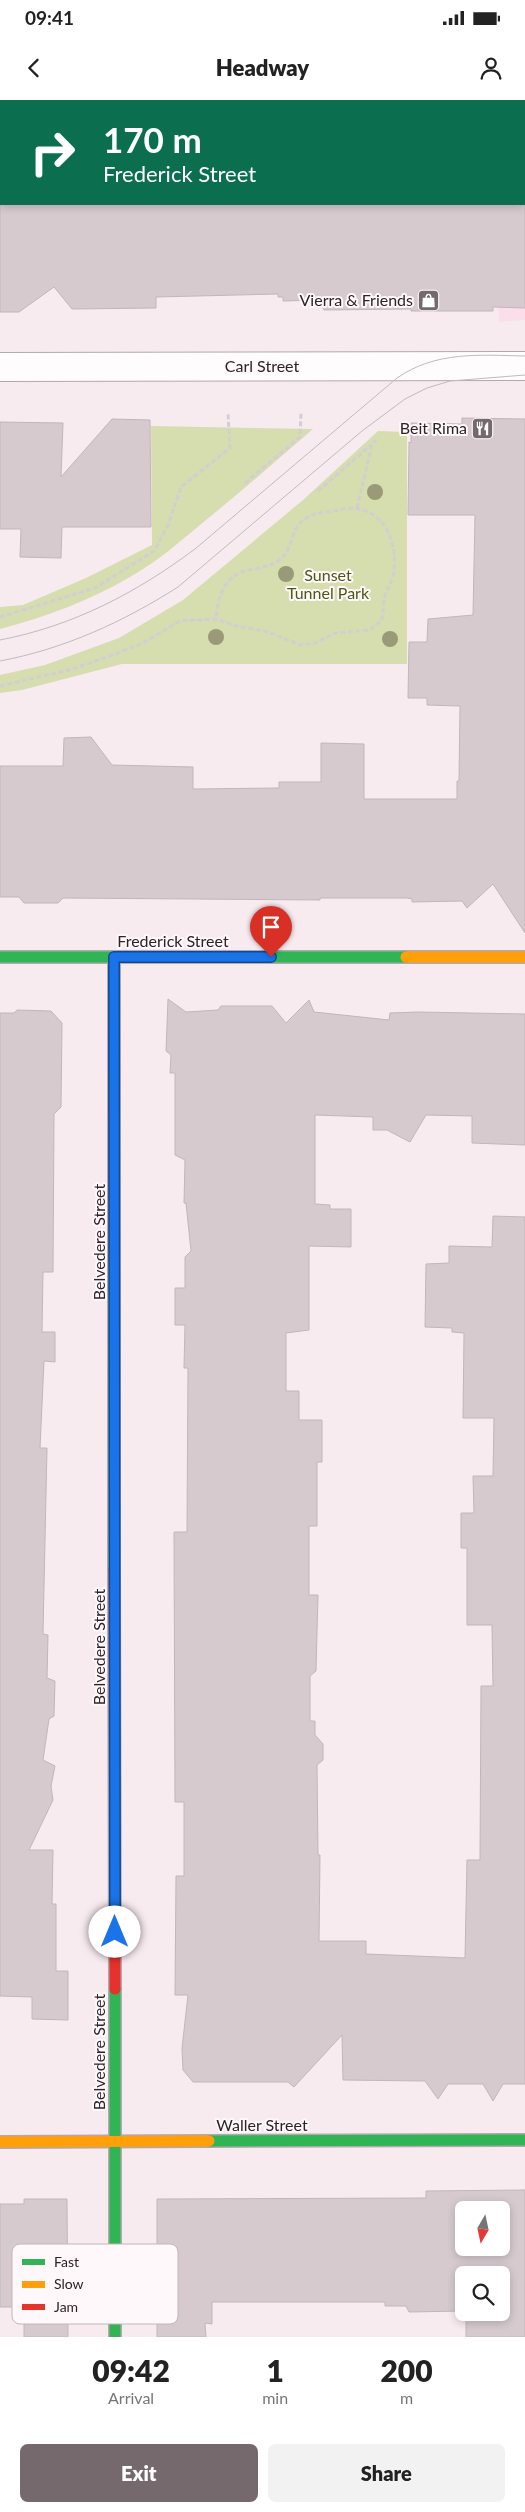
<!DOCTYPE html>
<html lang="en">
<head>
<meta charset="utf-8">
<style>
  :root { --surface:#fff; --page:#f2f2f2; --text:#222; --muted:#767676; --accent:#75696d }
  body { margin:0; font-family:Lato,sans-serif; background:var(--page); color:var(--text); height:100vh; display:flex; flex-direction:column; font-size:19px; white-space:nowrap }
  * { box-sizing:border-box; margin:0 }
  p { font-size:16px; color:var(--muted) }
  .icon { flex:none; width:28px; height:28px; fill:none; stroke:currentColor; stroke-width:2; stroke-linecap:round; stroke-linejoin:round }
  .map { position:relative; height:2237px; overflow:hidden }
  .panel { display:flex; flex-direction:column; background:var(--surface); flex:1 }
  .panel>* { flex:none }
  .top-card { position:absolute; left:0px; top:0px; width:525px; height:105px; box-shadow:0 2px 8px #0003; background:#0b6e4f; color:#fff; overflow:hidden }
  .needle { width:32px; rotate:189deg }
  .buttons { position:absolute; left:455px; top:2101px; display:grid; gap:10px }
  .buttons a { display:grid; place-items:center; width:55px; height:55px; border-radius:8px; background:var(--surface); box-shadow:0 2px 8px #0003; font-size:25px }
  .pin { position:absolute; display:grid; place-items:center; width:42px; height:42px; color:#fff; margin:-51px -21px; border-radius:50% 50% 50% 0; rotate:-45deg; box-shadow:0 0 5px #0007 }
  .pin .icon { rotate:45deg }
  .me { position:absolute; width:55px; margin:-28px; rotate:0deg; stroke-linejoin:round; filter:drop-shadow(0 0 4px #0008) }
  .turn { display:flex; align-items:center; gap:18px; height:105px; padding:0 20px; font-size:22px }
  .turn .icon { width:65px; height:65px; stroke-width:2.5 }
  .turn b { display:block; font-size:35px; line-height:42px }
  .eta { display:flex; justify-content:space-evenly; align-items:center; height:85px; text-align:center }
  .eta b { font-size:30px; font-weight:800; line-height:35px }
  .action { display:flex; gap:10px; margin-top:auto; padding:10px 20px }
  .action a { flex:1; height:58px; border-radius:8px; background:var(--accent); color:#fff; font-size:20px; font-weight:800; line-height:58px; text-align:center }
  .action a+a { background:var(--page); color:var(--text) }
  .status { display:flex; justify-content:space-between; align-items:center; height:35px; padding:0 25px; background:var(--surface); direction:ltr }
  .status svg { height:14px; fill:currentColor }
  header { display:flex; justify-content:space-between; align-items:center; height:65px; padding:0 20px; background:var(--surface); font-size:22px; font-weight:800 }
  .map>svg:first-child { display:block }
  .built { fill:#fadee9 }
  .green { fill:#d6ddaf }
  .building { fill:#d6cacf; stroke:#c1b6ba; fill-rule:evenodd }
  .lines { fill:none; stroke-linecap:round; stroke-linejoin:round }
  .street-casing { stroke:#b3a8ac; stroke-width:30 }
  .fast-casing { stroke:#b3a8ac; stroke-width:14 }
  .slow-casing { stroke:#b3a8ac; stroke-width:14 }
  .jam-casing { stroke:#b3a8ac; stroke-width:14 }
  .path { stroke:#d3cfd0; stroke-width:3; stroke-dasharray:5 2.5; stroke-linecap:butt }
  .street { stroke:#fefcfd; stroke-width:28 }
  .fast { stroke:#30b455; stroke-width:11 }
  .slow { stroke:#ff9f0a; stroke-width:11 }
  .jam { stroke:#e5322d; stroke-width:11 }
  .tram { stroke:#bdbbbb; stroke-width:1 }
  .tree { fill:#999b78 }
  .route-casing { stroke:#114b97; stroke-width:12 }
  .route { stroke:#1a73e8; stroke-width:9 }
  .labels { text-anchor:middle; stroke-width:4; stroke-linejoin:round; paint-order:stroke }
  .poi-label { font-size:16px; fill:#2e2327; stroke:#fff8fb; text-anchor:end }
  .street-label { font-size:16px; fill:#2e2327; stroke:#fff8fb }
  .park-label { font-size:16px; fill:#4b5915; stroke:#fff8fb }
  .key { fill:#fff8fb; stroke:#c0b8bb; stroke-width:1 }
  .key-label { font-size:14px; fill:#2e2327 }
</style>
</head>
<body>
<div class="status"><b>09:41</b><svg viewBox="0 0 49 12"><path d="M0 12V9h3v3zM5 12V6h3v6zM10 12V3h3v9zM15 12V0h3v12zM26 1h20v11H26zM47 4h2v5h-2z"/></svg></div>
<header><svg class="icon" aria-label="back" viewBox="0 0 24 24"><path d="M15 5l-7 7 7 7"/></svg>Headway<svg class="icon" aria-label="person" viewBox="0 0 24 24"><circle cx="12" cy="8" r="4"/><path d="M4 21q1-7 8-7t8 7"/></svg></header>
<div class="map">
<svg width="525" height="2237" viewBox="0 0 525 2237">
  <rect width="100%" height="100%" fill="#f8ebf0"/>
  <!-- built -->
  <polygon class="built" points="407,0 525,0 525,220 499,222 494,104 524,104 524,1"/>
  <!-- green -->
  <g class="green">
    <path d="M151,326l162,3c-36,31 -71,62 -107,91 -24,20 -49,42 -76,57 -41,24 -84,40 -130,52v-22l23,-2 63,-27 66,-33z"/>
    <polygon points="378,331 407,332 407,564 122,564 22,590 0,593 0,575 45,565 119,538 183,500 303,400"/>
  </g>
  <!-- building -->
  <g class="building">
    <polygon points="0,104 525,104 525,208 493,207 493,211 411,211 411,209 324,210 319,200 283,201 283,197 278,197 278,194 156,197 156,208 72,209 54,187 19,212 0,212"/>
    <polygon points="462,318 525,319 525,833 493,784 467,808 462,801 412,802 412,799 407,798 320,798 320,800 63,798 58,803 24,803 19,797 0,797 0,666 63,666 64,638 91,637 112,665 193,667 193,689 279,688 279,682 321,682 321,643 364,644 364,699 457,699 457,681 459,681 460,606 427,605 427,598 408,598 409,542 427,542 428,519 473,515 475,415 408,415 409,342 411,343 411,323 462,324"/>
    <polygon points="112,319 150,320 151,427 62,427 61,458 20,457 21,429 0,429 0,322 63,323 61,377"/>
    <polygon points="168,899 186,912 218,910 221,906 272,906 286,923 309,900 314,912 389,920 390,913 418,912 525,914 525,1045 472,1043 472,1016 426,1015 410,1042 387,1030 373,1030 373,1017 315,1015 315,1104 330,1105 330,1109 351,1109 351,1147 309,1146 309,1230 286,1233 286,1291 299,1291 299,1320 322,1320 322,1362 317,1362 317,1426 309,1426 309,1495 318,1495 316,1571 310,1576 310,1621 315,1621 315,1635 323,1644 323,1660 317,1665 318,1755 320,1755 319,1841 366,1841 366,1854 465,1858 467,1760 480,1760 481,1586 493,1586 492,1525 467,1525 467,1448 461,1448 461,1413 474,1413 473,1376 493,1376 494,1318 463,1318 464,1233 452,1232 452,1228 425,1227 426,1164 449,1163 449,1146 492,1147 493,1116 525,1117 525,1984 503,1984 493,2001 483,1984 448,1984 438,1999 425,1981 343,1980 342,1935 294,1987 288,1982 193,1982 183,1970 182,1948 188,1895 175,1895 176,1776 184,1776 184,1702 175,1702 174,1432 187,1432 188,1268 184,1268 185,1225 175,1225 175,1188 185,1188 185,1157 191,1151 186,1103 184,1103 185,1060 175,1055 175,973 170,973 171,955 166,951"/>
    <polygon points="17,910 51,911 62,923 61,1007 54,1014 53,1172 43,1172 42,1232 55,1232 55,1262 44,1261 40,1348 47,1348 43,1534 48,1535 47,1578 55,1581 54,1616 49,1619 43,1660 55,1666 51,1686 53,1700 29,1750 53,1750 52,1804 56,1804 56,1871 68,1871 68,1920 32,1919 32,1897 0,1896 0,913 14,913"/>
    <path d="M525,2090v147h-59v-25h35v-37h-37v36l-55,1 -3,-6h-21v-4h-173v22l-7,-1 1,14h-49v-138l269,-1v-7zM464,2110h37v38h-37z"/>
    <polygon points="24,2099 67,2099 68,2237 24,2237 24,2207 0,2207 0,2104 24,2104"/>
  </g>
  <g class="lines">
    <defs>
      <polyline id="street" points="0,267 525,266"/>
      <g id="fast">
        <polyline points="0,857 406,857"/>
        <polyline points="114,1161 114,1469"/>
        <polyline points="115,1889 115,2237"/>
        <polyline points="209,2041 525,2040"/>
      </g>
      <g id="slow">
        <polyline points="406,857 525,857"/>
        <polyline points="0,2042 209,2041"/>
      </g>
      <g id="jam">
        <polyline points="114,857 114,1161"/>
        <polyline points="114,1469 115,1889"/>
      </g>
    </defs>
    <!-- street casing -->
    <use href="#street" class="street-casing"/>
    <!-- fast casing -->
    <use href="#fast" class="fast-casing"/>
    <!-- slow casing -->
    <use href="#slow" class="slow-casing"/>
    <!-- jam casing -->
    <use href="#jam" class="jam-casing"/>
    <!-- path -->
    <g class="path">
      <polyline points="245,383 300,337 301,313"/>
      <polyline points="318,391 371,345"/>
      <polyline points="357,408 372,345 376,340"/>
      <polyline points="0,517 95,488 154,451 168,425 181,387 230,348 228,313"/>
      <path d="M0,586l69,-16 38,-13 36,-14 37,-22 36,-2 20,7 32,6 32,13 15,-2 21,-10 34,-3 11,-9c3,-7 2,-14 3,-22 3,-10 9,-18 10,-29 4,-35 -16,-69 -55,-60 -11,2 -24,2 -33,8 -17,10 -12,33 -28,43 -9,6 -19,7 -29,9 -25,5 -31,26 -33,49"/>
    </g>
    <!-- street -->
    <use href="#street" class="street"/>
    <!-- fast -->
    <use href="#fast" class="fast"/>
    <!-- slow -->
    <use href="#slow" class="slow"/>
    <!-- jam -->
    <use href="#jam" class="jam"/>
    <!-- tram -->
    <g class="tram">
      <path d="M0,540c73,-14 136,-47 195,-91l202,-171c39,-27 82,-23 128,-22"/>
      <path d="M0,561c64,-12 123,-39 178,-74l184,-156 43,-32 22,-11 23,-7 75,-6"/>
    </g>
  </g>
  <!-- trees -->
  <g class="tree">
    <circle cx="375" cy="392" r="8"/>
    <circle cx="286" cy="474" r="8"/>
    <circle cx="216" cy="537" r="8"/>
    <circle cx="390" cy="539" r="8"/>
  </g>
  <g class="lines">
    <defs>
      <polyline id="route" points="115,1832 114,857 271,857"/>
    </defs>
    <!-- route casing -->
    <use href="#route" class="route-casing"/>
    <!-- route -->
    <use href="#route" class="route"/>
  </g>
  <!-- icons -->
  <defs>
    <symbol id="shop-square" viewBox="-11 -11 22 22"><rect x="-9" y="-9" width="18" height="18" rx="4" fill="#75696d" stroke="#fff8fb"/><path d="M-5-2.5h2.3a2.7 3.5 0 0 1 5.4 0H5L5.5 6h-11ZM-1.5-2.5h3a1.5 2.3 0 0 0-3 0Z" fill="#fff"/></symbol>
    <symbol id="restaurant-square" viewBox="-11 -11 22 22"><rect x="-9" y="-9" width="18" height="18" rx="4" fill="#75696d" stroke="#fff8fb"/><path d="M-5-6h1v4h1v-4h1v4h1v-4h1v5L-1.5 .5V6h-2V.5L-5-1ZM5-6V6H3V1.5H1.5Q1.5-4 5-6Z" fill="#fff"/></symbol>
  </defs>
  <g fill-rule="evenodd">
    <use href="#shop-square" x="416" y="188" width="25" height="25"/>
    <use href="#restaurant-square" x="470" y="316" width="25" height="25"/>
  </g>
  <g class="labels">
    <!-- poi labels -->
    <g class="poi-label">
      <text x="413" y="206">Vierra &amp; Friends</text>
      <text x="467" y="334">Beit Rima</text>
    </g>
    <!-- street labels -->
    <g class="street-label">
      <text x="262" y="272">Carl Street</text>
      <text x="173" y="847">Frederick Street</text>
      <text transform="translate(99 1142) rotate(-90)" y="6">Belvedere Street</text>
      <text transform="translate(99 1547) rotate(-90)" y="6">Belvedere Street</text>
      <text transform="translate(99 1952) rotate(-90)" y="6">Belvedere Street</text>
      <text x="262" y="2031">Waller Street</text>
    </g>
    <!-- park labels -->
    <g class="park-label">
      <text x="328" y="481">Sunset<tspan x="328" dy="18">Tunnel Park</tspan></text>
    </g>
  </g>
  <!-- legend -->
  <rect x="12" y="2144" width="166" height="80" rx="8" class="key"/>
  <rect x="22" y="2159" width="23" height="6" fill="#30b455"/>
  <rect x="22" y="2181" width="23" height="7" fill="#ff9f0a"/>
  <rect x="22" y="2204" width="23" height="6" fill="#e5322d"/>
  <g class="key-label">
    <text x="54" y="2167">Fast</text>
    <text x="54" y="2189">Slow</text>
    <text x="54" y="2212">Jam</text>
  </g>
</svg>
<div class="buttons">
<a><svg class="needle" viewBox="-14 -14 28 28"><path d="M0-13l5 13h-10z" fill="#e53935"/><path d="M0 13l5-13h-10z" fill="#767676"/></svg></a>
<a><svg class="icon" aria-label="search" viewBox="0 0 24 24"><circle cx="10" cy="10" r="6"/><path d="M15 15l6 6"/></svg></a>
</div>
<div class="pin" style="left:271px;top:857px;background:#d93025"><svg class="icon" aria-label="arrive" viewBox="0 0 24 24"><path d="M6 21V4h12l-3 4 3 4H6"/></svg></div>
<svg class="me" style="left:115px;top:1832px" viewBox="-20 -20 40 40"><circle r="19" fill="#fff"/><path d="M0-13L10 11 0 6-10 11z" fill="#1a73e8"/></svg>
<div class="top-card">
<div class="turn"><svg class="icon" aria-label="right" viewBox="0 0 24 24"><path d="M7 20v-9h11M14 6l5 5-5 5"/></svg><div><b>170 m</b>Frederick Street</div></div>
</div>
</div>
<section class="panel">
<div class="eta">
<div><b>09:42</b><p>Arrival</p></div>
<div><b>1</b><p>min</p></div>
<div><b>200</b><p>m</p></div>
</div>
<div class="action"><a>Exit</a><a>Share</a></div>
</section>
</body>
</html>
